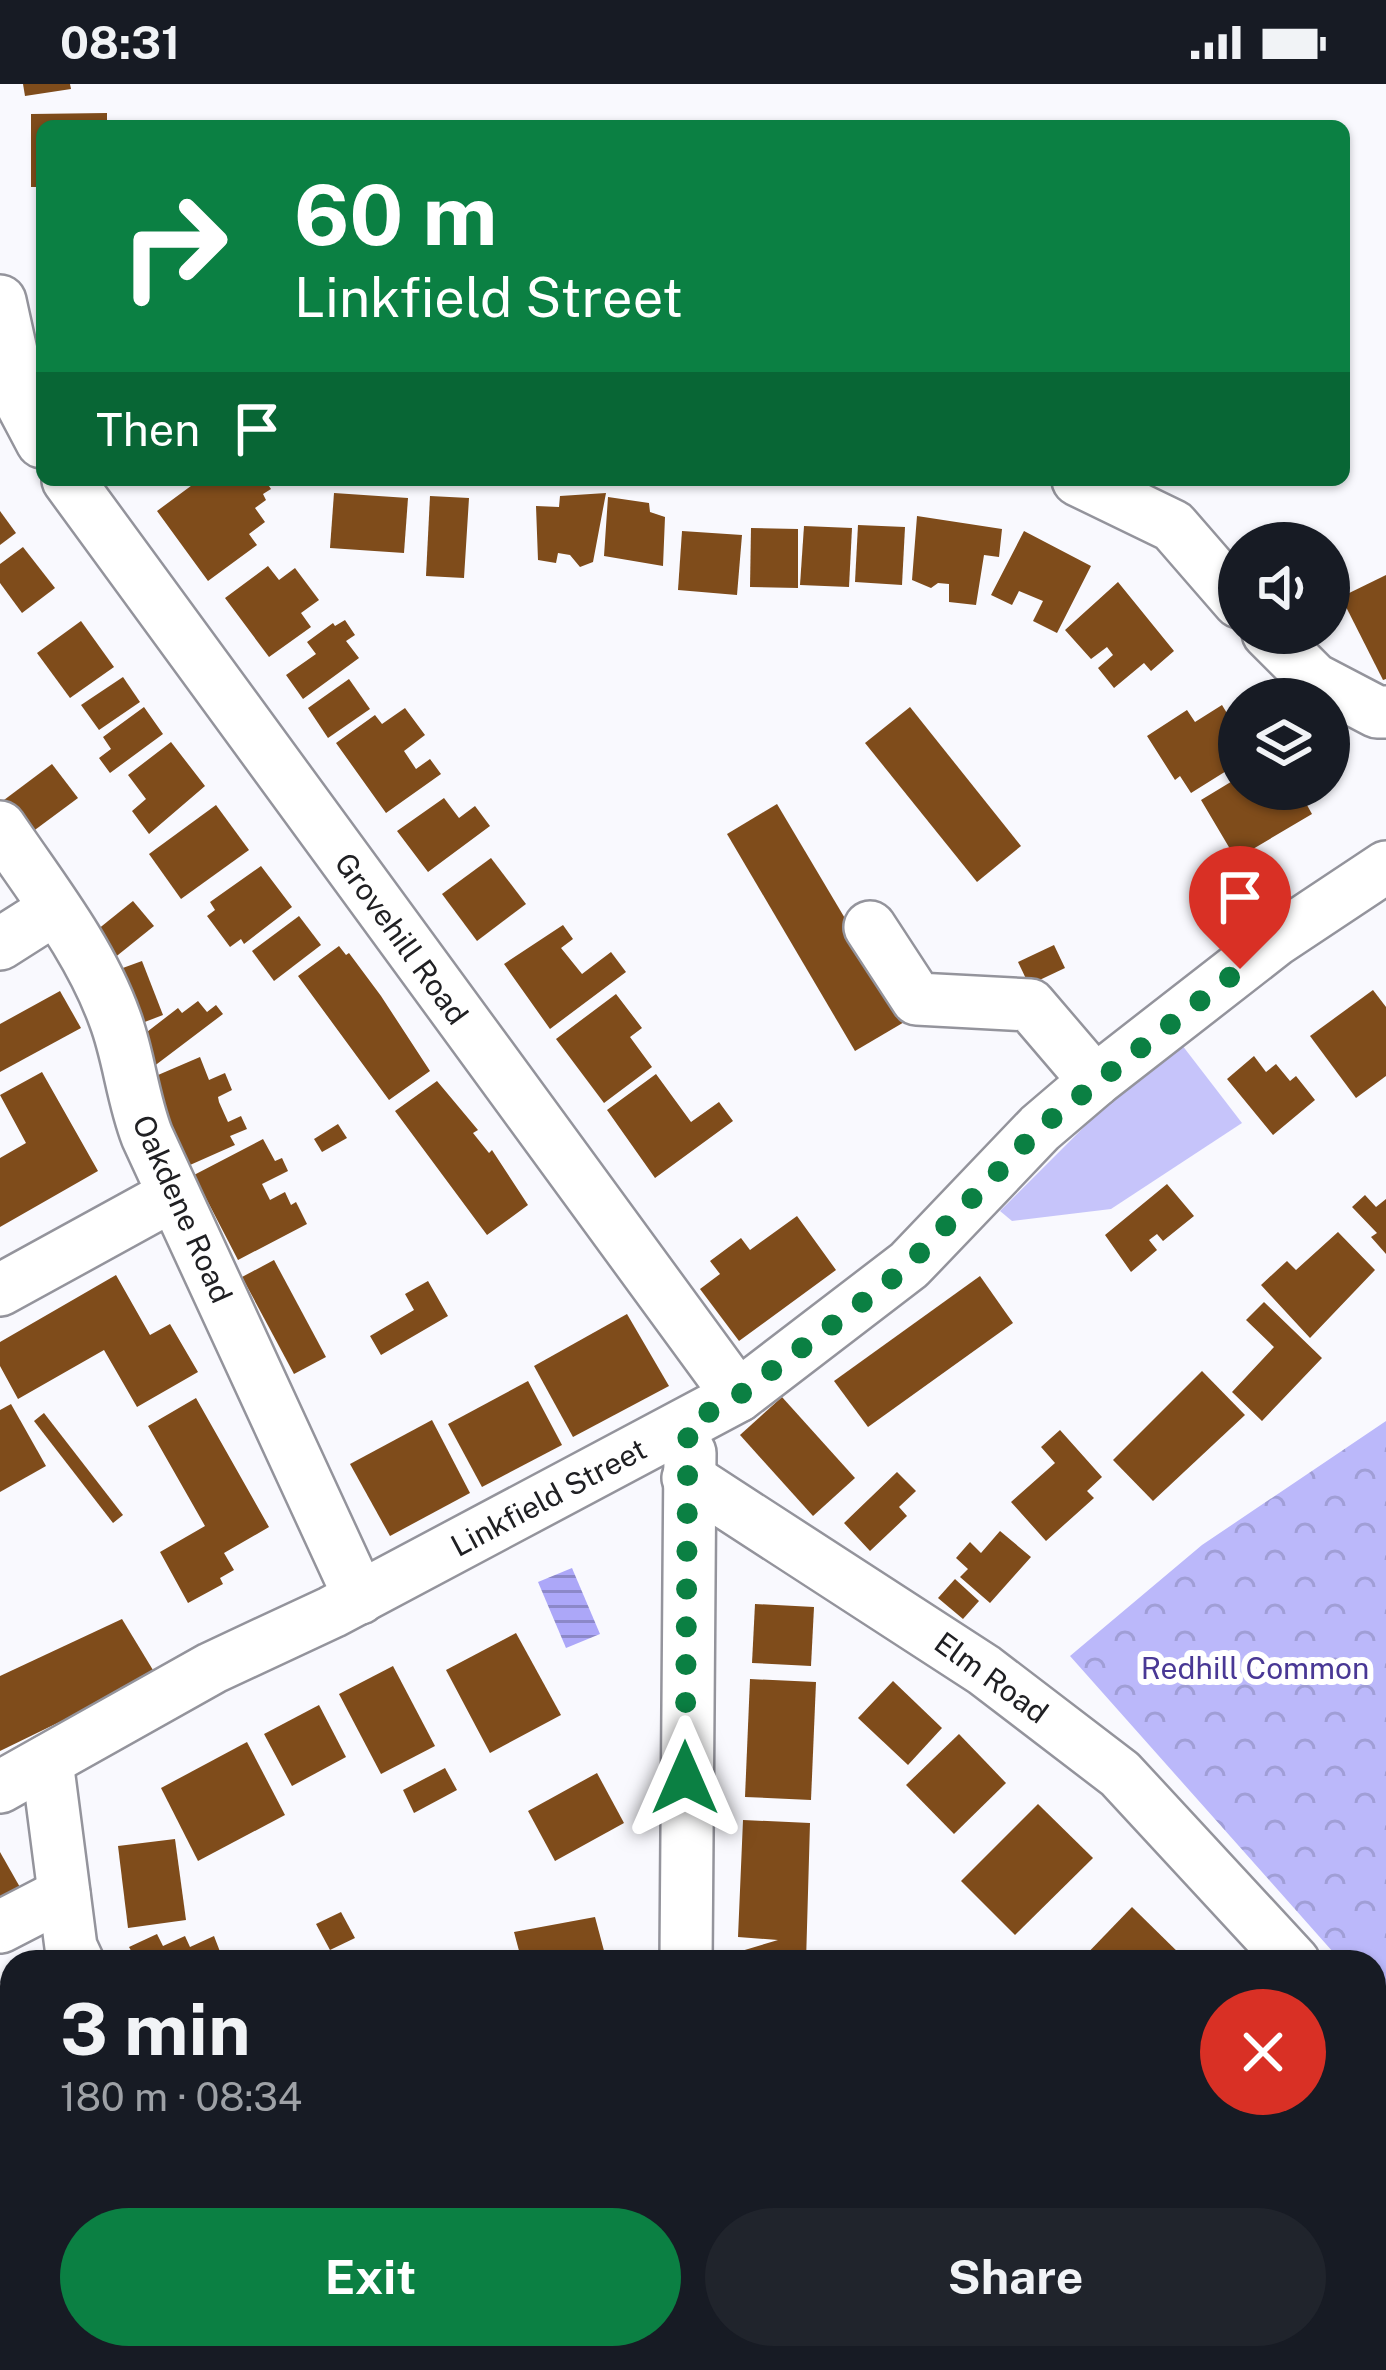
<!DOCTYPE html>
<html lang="en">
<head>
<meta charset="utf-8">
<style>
  :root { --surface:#171b24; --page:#20242c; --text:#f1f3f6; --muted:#9ea1a6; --accent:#0b8043 }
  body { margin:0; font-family:"Public Sans",sans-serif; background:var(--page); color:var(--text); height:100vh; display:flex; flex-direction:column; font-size:45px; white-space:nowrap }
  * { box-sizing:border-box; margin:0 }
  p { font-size:39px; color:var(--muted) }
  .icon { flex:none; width:66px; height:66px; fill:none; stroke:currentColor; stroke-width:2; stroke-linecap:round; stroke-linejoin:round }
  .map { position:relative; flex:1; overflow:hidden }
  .sheet { position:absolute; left:0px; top:1866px; width:1386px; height:420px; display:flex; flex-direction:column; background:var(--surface); border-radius:36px 36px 0 0; box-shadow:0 3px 9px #0004 }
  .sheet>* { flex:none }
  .top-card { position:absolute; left:36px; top:36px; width:1314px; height:366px; border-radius:18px; box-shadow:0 3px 9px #0004; background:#0b8043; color:#fff; overflow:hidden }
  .controls { position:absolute; left:1218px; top:438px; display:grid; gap:24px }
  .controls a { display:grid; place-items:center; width:132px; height:132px; border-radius:50%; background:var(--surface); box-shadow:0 3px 9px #0004; font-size:60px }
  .pin { position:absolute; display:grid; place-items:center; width:102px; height:102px; color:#fff; margin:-123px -51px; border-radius:50% 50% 50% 0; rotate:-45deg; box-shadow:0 0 12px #0007 }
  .pin .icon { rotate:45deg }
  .me { position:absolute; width:132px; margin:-66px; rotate:0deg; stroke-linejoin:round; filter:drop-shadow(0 0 9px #0008) }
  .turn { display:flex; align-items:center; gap:42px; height:252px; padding:0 60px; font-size:54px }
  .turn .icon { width:156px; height:156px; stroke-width:2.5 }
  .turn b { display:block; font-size:84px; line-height:102px }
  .then { display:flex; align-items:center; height:114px; padding:0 60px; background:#0003; gap:24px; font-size:45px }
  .round { display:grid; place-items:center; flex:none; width:126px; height:126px; border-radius:63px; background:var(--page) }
  .head { display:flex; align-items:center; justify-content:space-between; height:204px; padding:0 60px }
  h1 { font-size:72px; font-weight:700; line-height:90px }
  .cta { display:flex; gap:24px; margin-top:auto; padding:24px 60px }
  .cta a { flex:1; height:138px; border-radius:72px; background:var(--accent); color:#fff; font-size:48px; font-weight:700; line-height:138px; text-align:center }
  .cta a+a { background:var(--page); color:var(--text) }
  .status { display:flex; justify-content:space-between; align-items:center; height:84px; padding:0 60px; background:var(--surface); direction:ltr }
  .status svg { height:33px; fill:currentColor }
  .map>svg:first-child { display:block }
  .grass { fill:#c6c4fa }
  .forest { fill:url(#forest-crowns) }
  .water { fill:url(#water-rules) }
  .building { fill:#7f4c1b }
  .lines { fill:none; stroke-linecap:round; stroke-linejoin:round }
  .minor-casing { stroke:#94949c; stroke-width:56 }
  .minor { stroke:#fff; stroke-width:51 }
  .route { stroke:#0b8043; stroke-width:21; stroke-dasharray:0 37.8 }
  .labels { text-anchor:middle; stroke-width:12; stroke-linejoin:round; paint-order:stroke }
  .street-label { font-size:30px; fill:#202023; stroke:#fff }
  .park-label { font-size:30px; fill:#493895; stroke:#fff }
</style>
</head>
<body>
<div class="status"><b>08:31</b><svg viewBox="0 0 49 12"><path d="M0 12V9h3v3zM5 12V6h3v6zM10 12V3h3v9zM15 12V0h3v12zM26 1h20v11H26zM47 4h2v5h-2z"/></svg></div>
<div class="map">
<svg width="1386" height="2286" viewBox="0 0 1386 2286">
  <defs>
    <pattern id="forest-crowns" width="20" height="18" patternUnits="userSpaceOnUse" patternTransform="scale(3)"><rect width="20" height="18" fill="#bbb8fa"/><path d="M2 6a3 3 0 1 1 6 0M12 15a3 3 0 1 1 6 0" fill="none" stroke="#a09ed6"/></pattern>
    <pattern id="water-rules" width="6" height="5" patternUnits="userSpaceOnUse" patternTransform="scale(3)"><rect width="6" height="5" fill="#aca7f8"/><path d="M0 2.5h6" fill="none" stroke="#8c88c8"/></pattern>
  </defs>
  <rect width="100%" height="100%" fill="#f9f9fe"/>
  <!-- grass -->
  <polygon class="grass" points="1182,961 1242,1039 1111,1125 1012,1137 1000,1127 1102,1025"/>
  <!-- forest -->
  <polygon class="forest" points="1386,1337 1386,1902 1374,1896 1374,1878 1341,1877 1070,1572 1202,1461"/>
  <!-- water -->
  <polygon class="water" points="572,1484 600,1550 566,1564 538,1498"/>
  <!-- building -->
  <g class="building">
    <polygon points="23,0 70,0 71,5 25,12"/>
    <polygon points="107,29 107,42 42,42 42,103 31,103 31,30"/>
    <polygon points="199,396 236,396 239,401 245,396 265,396 271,405 263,410 266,416 255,424 265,438 249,450 257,461 208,497 157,427"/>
    <polygon points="334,409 408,414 404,469 330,464"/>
    <polygon points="606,409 593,478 580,483 570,471 558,469 556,479 538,476 536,422 559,423 560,412"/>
    <polygon points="430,412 469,414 464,494 426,492"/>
    <polygon points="608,413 649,419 650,428 665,433 663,482 604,472"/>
    <polygon points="0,427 16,449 0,461"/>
    <polygon points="917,432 1002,445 999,473 984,471 976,521 949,518 949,500 938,499 931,504 912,496"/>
    <polygon points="858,441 905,443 902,501 855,498"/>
    <polygon points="804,442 852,444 849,503 800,501"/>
    <polygon points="751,444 798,445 798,504 750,503"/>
    <polygon points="682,447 742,451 737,511 678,506"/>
    <polygon points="1024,447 1091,482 1057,549 1033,537 1043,517 1019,507 1012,521 991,511"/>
    <polygon points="23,463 55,504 22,529 0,499 0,480"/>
    <polygon points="268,482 279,496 295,484 319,516 301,529 311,543 269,573 225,514"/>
    <polygon points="1386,491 1386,595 1383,596 1341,513"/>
    <polygon points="1118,498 1174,567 1151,587 1144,579 1114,604 1098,584 1113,571 1107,563 1091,575 1065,546"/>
    <polygon points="345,536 355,551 346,557 359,574 303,615 286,591 316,570 307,558 333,539 335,542"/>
    <polygon points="81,537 114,583 70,614 37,569"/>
    <polygon points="123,593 140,618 99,646 81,621"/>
    <polygon points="349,595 370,625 328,654 308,624"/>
    <polygon points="1222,621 1239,649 1239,679 1191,709 1180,692 1175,696 1147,652 1187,626 1195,638"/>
    <polygon points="144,623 163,650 110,689 99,674 111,665 103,653"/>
    <polygon points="910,623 1021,762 977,798 865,659"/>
    <polygon points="405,624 425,651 404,667 416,685 430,675 441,690 386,729 336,659 375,631 382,640"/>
    <polygon points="171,658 205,702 149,750 132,727 146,715 128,691"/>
    <polygon points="52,680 78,714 24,754 0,719"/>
    <polygon points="1239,693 1239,705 1298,705 1312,730 1236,775 1201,716"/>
    <polygon points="444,714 459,734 475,722 490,742 428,788 397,747"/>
    <polygon points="777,720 906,937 855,967 727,750"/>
    <polygon points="216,721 249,766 181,815 149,770"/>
    <polygon points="491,774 526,820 477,857 442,810"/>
    <polygon points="261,782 292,823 244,860 241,855 230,863 207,832 215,826 210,818"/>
    <polygon points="133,817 154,842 113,875 92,850"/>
    <polygon points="299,832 321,861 274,897 252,867"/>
    <polygon points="563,841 573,855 561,864 582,890 611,868 626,888 550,945 504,880"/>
    <polygon points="1054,861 1065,884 1029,901 1018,878"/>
    <polygon points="339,862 346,871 349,869 381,912 430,987 389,1016 298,892"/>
    <polygon points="142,877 163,931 129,944 109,889"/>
    <polygon points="1373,906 1386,923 1386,992 1356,1014 1310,952"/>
    <polygon points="60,907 81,944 0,988 0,940"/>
    <polygon points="616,910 642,944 630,953 652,983 604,1019 556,955"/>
    <polygon points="198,917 207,928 216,921 223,930 153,983 134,958 178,924 182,929"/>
    <polygon points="1254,972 1266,988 1276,980 1290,997 1296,992 1315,1016 1273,1051 1227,995"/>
    <polygon points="200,973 209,996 225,989 232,1006 218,1013 219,1018 228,1038 241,1032 247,1045 230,1052 235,1061 190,1081 151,994"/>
    <polygon points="42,988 98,1087 0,1143 0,1074 26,1059 0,1011"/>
    <polygon points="656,990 691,1038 719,1018 733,1037 655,1094 607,1026"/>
    <polygon points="437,997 478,1046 473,1049 489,1069 492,1066 528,1121 487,1151 395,1027"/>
    <polygon points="338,1040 347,1054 322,1068 314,1055"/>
    <polygon points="263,1055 275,1077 282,1074 288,1087 262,1100 270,1116 285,1108 291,1121 296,1118 307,1140 238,1176 194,1091"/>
    <polygon points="1167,1100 1194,1132 1163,1157 1157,1150 1149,1156 1157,1166 1131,1188 1105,1151"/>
    <polygon points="1365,1111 1376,1123 1386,1115 1386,1170 1371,1153 1377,1149 1352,1123"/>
    <polygon points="797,1132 836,1186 739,1257 700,1205 720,1190 710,1177 741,1154 750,1166"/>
    <polygon points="1338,1148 1375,1186 1310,1254 1261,1201 1287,1177 1296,1186"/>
    <polygon points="274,1176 326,1273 294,1290 242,1193"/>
    <polygon points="116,1191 150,1251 170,1240 198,1288 137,1323 104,1266 18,1315 0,1282 0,1258"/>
    <polygon points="980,1192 1013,1239 868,1343 834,1297"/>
    <polygon points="428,1197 448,1232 381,1271 370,1252 414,1226 405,1210"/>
    <polygon points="1264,1218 1322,1274 1262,1337 1232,1308 1274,1263 1246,1236"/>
    <polygon points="627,1230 669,1302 573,1353 534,1282"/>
    <polygon points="1202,1287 1245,1331 1153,1417 1113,1376"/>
    <polygon points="528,1297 562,1361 482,1403 448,1340"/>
    <polygon points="782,1313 855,1394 813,1432 740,1351"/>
    <polygon points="196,1314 269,1443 224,1469 234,1486 220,1494 223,1500 188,1519 160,1468 205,1442 148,1342"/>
    <polygon points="11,1320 46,1382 0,1408 0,1326"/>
    <polygon points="44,1329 123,1431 113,1439 34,1337"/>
    <polygon points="432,1336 470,1409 390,1452 350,1380"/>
    <polygon points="1060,1346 1102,1393 1087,1407 1094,1414 1046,1457 1011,1418 1055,1379 1041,1363"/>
    <polygon points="897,1388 916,1407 899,1423 907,1432 870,1467 844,1439"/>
    <polygon points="1000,1447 1031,1473 990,1519 960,1493 968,1485 956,1474 970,1458 981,1469"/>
    <polygon points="955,1495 979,1517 963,1535 938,1514"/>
    <polygon points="755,1520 814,1523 811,1582 752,1579"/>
    <polygon points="122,1535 156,1591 0,1667 0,1592"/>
    <polygon points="516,1549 561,1631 490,1669 446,1586"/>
    <polygon points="393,1582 435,1662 381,1690 339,1610"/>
    <polygon points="750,1595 816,1598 811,1716 745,1713"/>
    <polygon points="893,1597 942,1644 908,1681 858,1634"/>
    <polygon points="319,1621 346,1673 292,1702 264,1650"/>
    <polygon points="959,1650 1006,1699 954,1750 906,1701"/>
    <polygon points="247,1658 285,1731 198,1777 161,1704"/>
    <polygon points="445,1684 457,1706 414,1729 403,1706"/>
    <polygon points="597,1689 624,1739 555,1777 528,1727"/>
    <polygon points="1038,1720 1093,1774 1015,1851 961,1797"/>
    <polygon points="743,1736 810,1739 806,1878 730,1878 728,1871 778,1856 738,1853"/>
    <polygon points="175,1755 186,1836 128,1844 118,1762"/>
    <polygon points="0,1768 21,1805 0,1817"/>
    <polygon points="1132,1823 1188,1878 1079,1878"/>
    <polygon points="341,1828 355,1854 330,1866 316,1840"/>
    <polygon points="595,1833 607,1878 522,1878 514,1848"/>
    <polygon points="157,1850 163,1862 185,1852 190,1863 214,1852 224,1878 137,1878 129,1863"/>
    <polygon points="12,1932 12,1998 0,2003 0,1938"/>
    <polygon points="12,2001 12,2027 0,2033 0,2007"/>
    <polygon points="1386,2104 1386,2190 1374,2178 1374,2116"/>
    <polygon points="99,2274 171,2274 144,2286 132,2286 131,2283 84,2286 82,2282"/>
    <polygon points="737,2274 795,2274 801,2284 743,2286"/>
    <polygon points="920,2274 980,2274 979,2286 921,2286"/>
  </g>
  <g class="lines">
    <defs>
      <g id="minor">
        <polyline points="0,217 23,322 42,358"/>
        <polyline points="68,396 738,1312"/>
        <polyline points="1078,396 1173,442 1239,518"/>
        <polyline points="1268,549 1314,595 1377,628 1386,628"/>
        <path d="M0,743c41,61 90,122 115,192 14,37 17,78 32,117l213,462"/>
        <polyline points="870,843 917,915 1030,921 1095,997"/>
        <polyline points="0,860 55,825"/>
        <polyline points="0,1206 173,1111"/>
        <polyline points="688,1394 984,1586 1120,1690 1294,1878"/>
        <polyline points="47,1677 71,1863 78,1878"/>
        <polyline points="0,1703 212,1584 332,1528 738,1312 909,1181 1040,1044 1095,997 1276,856 1386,783"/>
        <polyline points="0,1843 64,1810"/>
        <polyline points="686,1878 690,1369"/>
        <polyline points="0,1928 12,1922"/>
        <polyline points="1374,1948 1386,1957"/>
        <polyline points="269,2274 274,2286"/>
        <polyline points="851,2274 851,2286"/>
      </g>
    </defs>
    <!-- minor casing -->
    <use href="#minor" class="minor-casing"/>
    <!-- minor -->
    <use href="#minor" class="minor"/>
  </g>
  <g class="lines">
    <!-- route -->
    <polyline class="route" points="685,1694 688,1340 738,1312 885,1201 909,1180 1040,1044 1240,885"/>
  </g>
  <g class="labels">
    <!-- street labels -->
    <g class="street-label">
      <text transform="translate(401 855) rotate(54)" y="10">Grovehill Road</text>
      <text transform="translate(182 1125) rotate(66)" y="10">Oakdene Road</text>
      <text transform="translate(549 1414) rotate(-28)" y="10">Linkfield Street</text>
      <text transform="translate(991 1594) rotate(36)" y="10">Elm Road</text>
    </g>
    <!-- park labels -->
    <g class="park-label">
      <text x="1255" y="1595">Redhill Common</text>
    </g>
  </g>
</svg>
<div class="controls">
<a><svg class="icon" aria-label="sound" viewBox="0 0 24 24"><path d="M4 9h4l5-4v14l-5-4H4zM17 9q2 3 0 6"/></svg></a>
<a><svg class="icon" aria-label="layers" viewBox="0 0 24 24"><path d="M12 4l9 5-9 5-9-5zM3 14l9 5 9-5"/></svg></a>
</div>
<div class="pin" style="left:1240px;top:885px;background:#d93025"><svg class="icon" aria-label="arrive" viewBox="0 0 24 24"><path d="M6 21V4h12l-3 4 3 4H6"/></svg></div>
<svg class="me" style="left:685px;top:1694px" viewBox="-20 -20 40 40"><path d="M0-17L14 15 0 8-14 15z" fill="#0b8043" stroke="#fff" stroke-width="4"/></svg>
<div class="top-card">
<div class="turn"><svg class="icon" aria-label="right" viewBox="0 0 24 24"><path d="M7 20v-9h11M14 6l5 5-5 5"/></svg><div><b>60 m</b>Linkfield Street</div></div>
<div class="then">Then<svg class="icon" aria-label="arrive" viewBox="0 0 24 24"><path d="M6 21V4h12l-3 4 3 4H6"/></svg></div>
</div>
<section class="sheet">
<div class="head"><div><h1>3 min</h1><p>180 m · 08:34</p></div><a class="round" style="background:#d93025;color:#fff"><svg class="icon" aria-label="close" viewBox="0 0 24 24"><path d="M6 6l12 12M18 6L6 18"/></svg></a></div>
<div class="cta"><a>Exit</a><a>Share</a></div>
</section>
</div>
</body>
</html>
